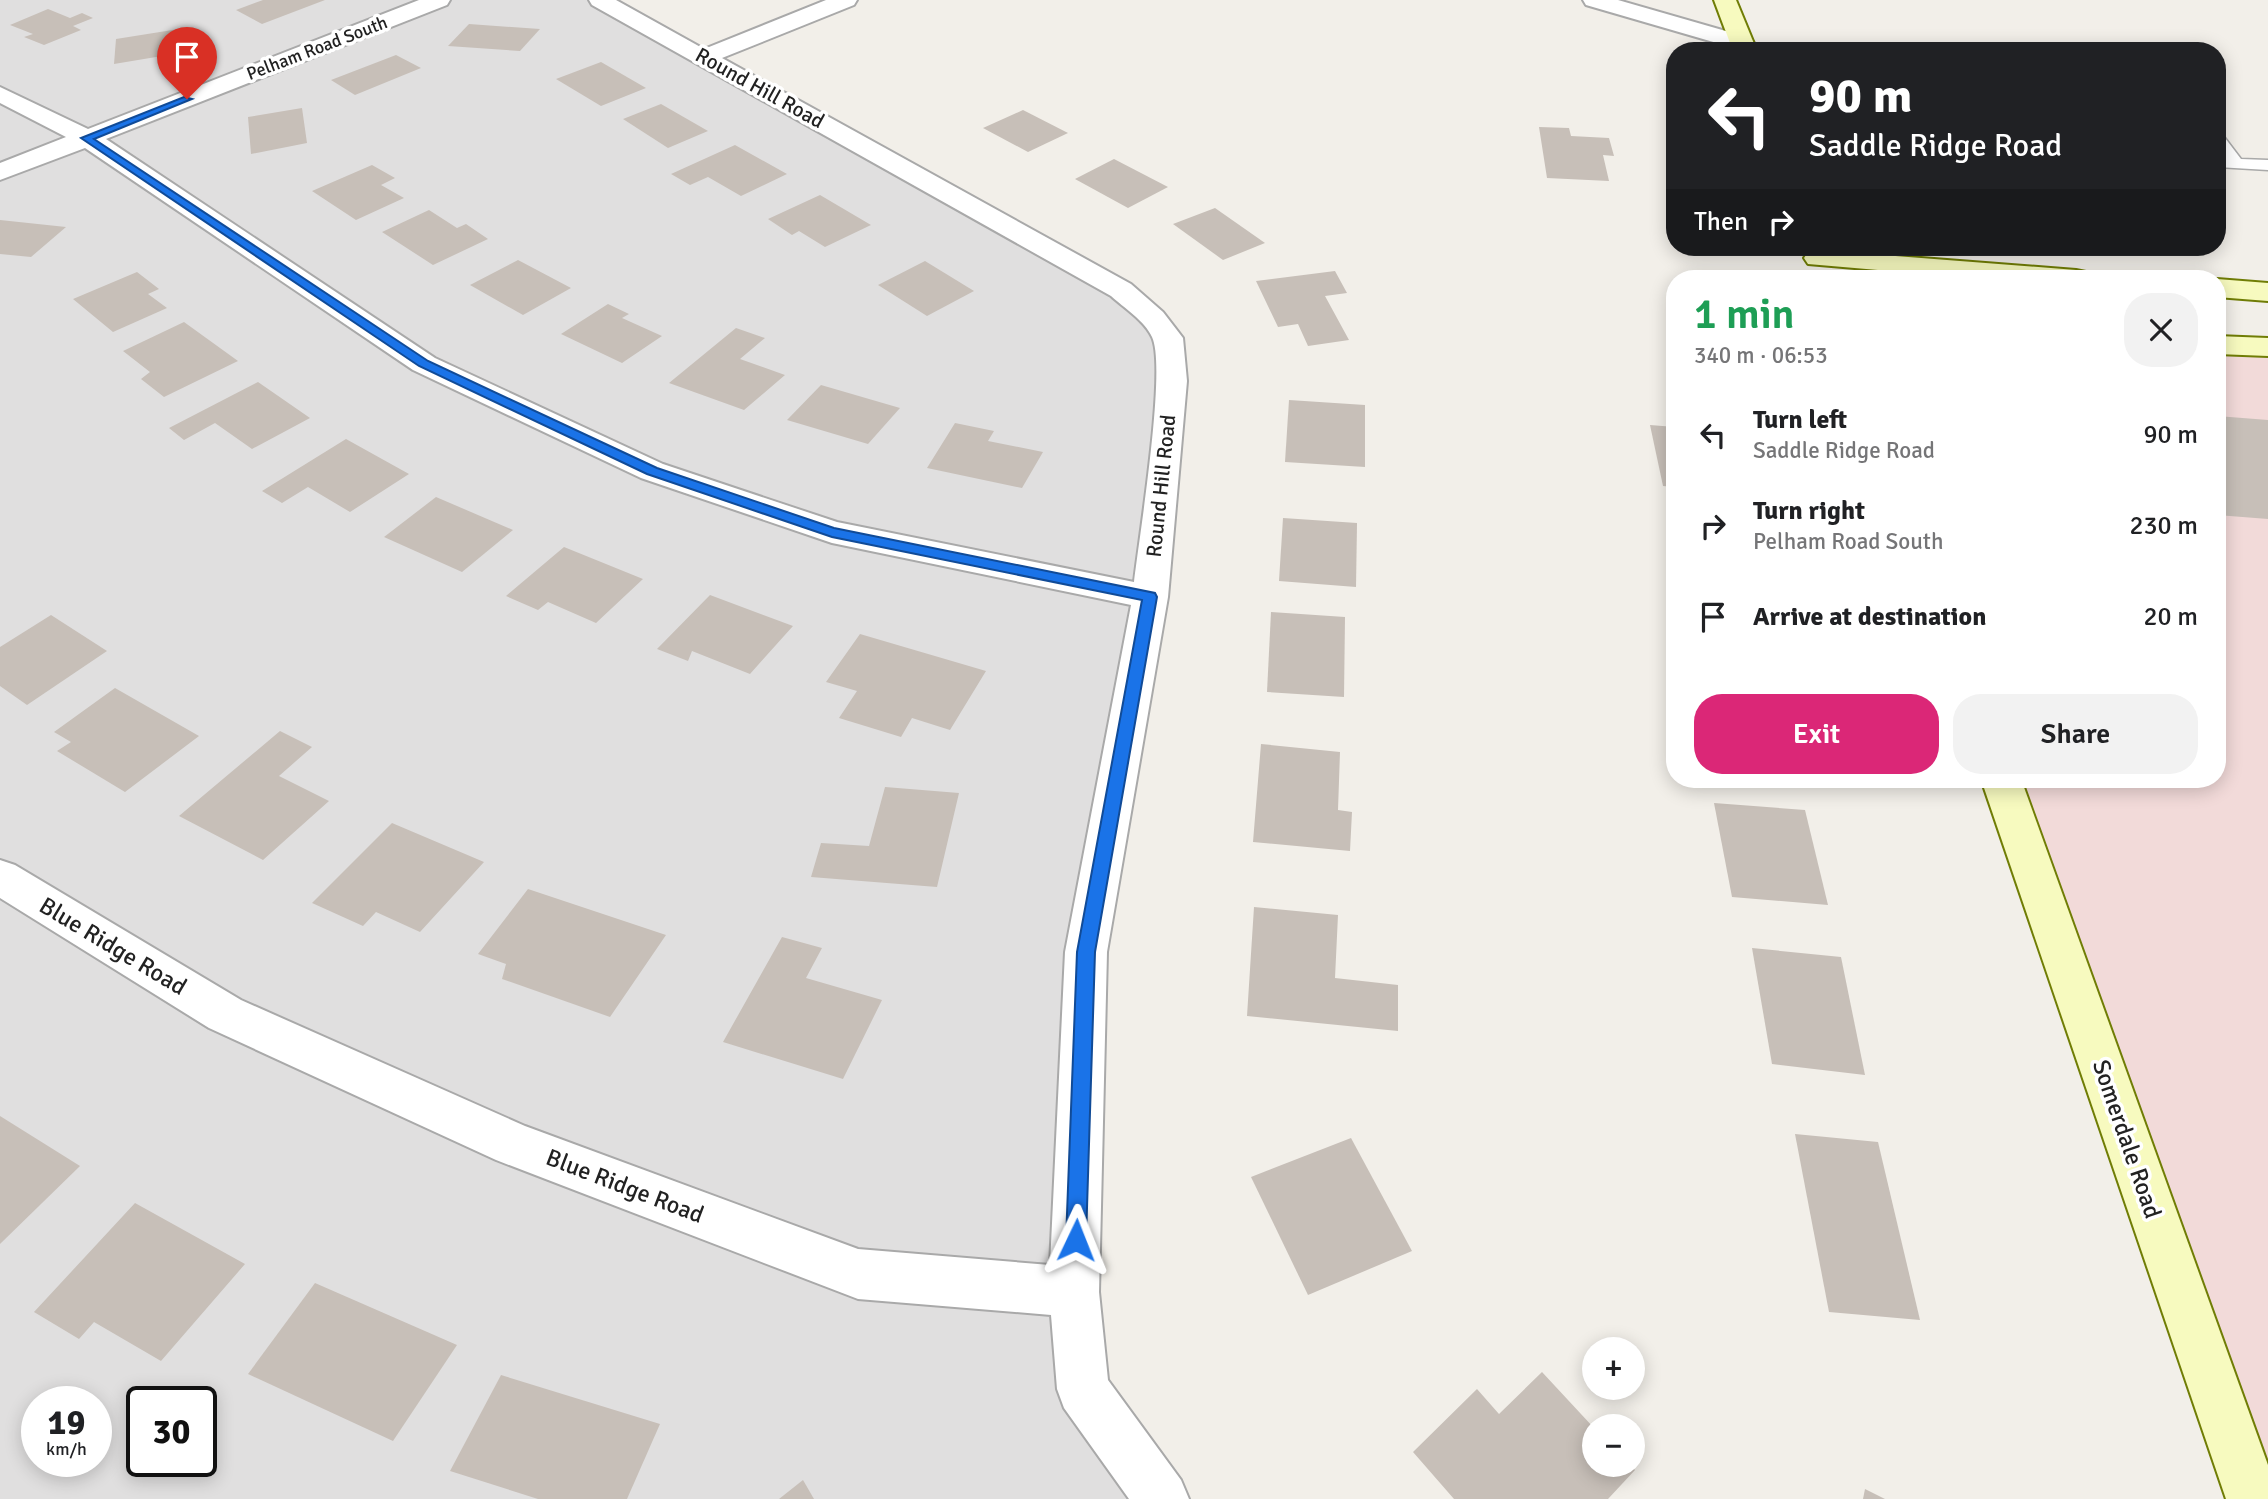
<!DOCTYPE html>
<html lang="en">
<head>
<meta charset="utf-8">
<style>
  :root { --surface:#fff; --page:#f2f2f2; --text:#202124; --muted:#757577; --accent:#db2777 }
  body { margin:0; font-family:Signika,sans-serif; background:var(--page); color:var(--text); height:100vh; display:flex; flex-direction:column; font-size:26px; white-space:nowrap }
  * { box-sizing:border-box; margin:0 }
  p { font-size:23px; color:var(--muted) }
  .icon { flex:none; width:38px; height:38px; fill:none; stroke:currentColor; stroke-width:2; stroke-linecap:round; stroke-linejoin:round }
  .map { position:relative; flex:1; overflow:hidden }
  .panel { position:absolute; left:1666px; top:270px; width:560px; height:518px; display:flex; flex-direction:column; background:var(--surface); border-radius:28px; box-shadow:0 4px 18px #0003 }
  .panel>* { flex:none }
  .top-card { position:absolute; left:1666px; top:42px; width:560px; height:214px; border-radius:28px; box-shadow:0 4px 18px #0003; background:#202124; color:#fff; overflow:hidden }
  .tools { position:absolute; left:1582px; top:1337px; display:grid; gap:14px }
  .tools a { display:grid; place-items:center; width:63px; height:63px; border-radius:50%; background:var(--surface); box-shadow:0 4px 18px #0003; font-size:35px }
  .speed { position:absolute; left:21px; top:1386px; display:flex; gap:14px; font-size:35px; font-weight:700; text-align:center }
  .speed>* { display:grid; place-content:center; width:91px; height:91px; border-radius:50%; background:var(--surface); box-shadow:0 4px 18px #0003; line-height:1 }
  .speed small { font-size:18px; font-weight:400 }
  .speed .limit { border:4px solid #111; border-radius:10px; background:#fff; color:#111 }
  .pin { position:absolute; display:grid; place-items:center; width:60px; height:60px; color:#fff; margin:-72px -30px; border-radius:50% 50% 50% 0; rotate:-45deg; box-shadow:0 0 7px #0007 }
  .pin .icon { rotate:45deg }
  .me { position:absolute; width:77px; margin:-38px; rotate:2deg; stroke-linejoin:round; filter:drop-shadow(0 0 5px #0008) }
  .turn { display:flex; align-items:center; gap:24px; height:147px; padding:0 28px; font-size:32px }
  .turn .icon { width:91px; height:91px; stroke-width:2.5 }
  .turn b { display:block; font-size:49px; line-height:60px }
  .then { display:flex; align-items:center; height:66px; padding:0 28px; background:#0003; gap:14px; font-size:26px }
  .round { display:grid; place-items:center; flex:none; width:74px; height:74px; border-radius:28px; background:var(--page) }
  .summary { display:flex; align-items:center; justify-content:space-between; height:119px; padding:0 28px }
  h1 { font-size:42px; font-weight:600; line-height:52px; color:#1e9e55 }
  .action { display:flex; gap:14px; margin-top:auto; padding:14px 28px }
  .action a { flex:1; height:80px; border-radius:28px; background:var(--accent); color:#fff; font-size:28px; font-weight:600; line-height:80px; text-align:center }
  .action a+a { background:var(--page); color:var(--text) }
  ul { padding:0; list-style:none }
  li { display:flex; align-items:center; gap:21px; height:91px; padding:0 28px }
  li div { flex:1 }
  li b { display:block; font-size:26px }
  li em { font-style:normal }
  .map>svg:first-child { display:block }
  .residential { fill:#e0dfdf; fill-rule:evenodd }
  .commercial { fill:#f2dad9 }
  .building { fill:#c7bfb8 }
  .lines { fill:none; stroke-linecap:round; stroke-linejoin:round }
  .lane-casing { stroke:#a9a9a9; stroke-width:3 }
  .street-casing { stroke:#a9a9a9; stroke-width:4 }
  .secondary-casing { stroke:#707d05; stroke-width:4 }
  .lane { fill:#fff; fill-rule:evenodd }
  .street { fill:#fff; fill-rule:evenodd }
  .secondary { fill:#f7fabf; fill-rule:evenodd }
  .route { fill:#1a73e8; stroke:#114b97; stroke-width:2 }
  .labels { text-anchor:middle; stroke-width:7; stroke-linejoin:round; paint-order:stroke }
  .far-street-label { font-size:18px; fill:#222; stroke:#fff }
  .street-label { font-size:21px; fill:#222; stroke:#fff }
  .near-street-label { font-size:24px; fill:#222; stroke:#fff }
</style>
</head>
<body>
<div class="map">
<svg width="2268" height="1499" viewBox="0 0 2268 1499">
  <rect width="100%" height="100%" fill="#f2efe9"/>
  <!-- residential -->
  <path class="residential" d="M0,0h599l554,318 19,63 -86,571 -3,437 79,110h-1162zM37,1402h59v59h-59zM142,1402h59v59h-59z"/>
  <!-- commercial -->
  <polygon class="commercial" points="2217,344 2268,347 2268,1499 2253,1499 2001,779 2217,779"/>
  <!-- building -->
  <g class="building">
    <polygon points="263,0 325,0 262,24 236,10"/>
    <polygon points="48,9 70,18 82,13 93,18 73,26 81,30 44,45 24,37 33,34 10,25"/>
    <polygon points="469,24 540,29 520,51 448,46"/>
    <polygon points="185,28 186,52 114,64 116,39"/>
    <polygon points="396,55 421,68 355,95 331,80"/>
    <polygon points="601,62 646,88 601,106 556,79"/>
    <polygon points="661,104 708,131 668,148 623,119"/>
    <polygon points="302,108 307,143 251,154 248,117"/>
    <polygon points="1023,110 1068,133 1028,152 983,128"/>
    <polygon points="1539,127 1569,128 1571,136 1609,138 1614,156 1603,155 1609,181 1547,178"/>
    <polygon points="735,145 787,174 741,196 708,177 690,185 671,174"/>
    <polygon points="1114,159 1168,187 1128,208 1075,179"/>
    <polygon points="372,165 395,178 381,185 404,198 356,220 312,191"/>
    <polygon points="820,195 871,225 825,247 799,231 792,235 768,219"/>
    <polygon points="1215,208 1265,243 1223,260 1173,224"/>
    <polygon points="429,210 457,228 466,224 488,239 433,265 382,232"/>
    <polygon points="0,220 66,227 31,257 0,254"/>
    <polygon points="518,260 571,288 523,315 470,285"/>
    <polygon points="925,261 974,291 927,316 878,285"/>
    <polygon points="1335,271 1347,293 1325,296 1349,340 1308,346 1298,324 1278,327 1256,281"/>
    <polygon points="137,272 159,289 148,294 167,308 113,332 73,299"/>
    <polygon points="608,304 629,314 622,318 662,336 622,363 561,334"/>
    <polygon points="184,322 238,361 164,397 141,379 150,372 123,351"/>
    <polygon points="736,328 765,338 740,359 785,375 744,410 669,383"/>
    <polygon points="258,382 310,418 252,449 215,423 184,440 169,428"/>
    <polygon points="821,385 900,408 868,444 787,420"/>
    <polygon points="1289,400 1365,405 1365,467 1285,462"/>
    <polygon points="2217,416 2268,420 2268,519 2217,515"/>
    <polygon points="955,423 994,431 988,441 1043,452 1022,488 927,468"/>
    <polygon points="1650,425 1675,427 1675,487 1663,486"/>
    <polygon points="346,439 409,474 350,512 308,487 282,503 262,491"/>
    <polygon points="436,497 513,530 462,572 384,537"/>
    <polygon points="1283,518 1357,523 1356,587 1279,581"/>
    <polygon points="564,547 643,579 596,623 548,602 538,610 506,596"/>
    <polygon points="710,595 793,626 750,674 692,651 688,661 657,649"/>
    <polygon points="1271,612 1345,617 1344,697 1267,692"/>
    <polygon points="51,615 107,651 27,705 0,686 0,647"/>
    <polygon points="860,634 986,671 950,730 912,718 901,737 839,718 857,691 826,682"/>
    <polygon points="115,688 199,736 125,792 57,751 71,742 54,732"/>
    <polygon points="280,731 312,747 279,776 329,801 263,860 179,816"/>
    <polygon points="1261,744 1340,752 1338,810 1352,812 1350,851 1253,842"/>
    <polygon points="885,787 959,793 937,887 811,877 821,843 869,846"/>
    <polygon points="1714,803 1805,810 1828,905 1732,897"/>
    <polygon points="392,823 484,862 420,932 376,912 363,926 312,903"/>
    <polygon points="528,889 666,935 610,1017 502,979 506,964 478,954"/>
    <polygon points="1254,907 1338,915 1335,978 1398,985 1398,1031 1247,1016"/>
    <polygon points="782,937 822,948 806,978 882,1000 843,1079 723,1042"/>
    <polygon points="1752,948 1841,957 1865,1075 1772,1064"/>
    <polygon points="0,1116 80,1166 0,1244"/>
    <polygon points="1795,1134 1878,1142 1920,1320 1829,1312"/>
    <polygon points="1351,1138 1412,1251 1308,1295 1251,1177"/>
    <polygon points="135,1203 245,1264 161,1361 94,1322 79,1339 34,1312"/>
    <polygon points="315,1283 457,1345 393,1441 248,1374"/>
    <polygon points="1542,1372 1594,1428 1594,1465 1630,1465 1635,1470 1608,1499 1454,1499 1413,1452 1477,1389 1499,1414"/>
    <polygon points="501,1375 660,1424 627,1499 538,1499 450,1471"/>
    <polygon points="803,1480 814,1499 779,1499"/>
    <polygon points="1865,1489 1885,1499 1863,1499"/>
  </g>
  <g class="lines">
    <defs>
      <polygon id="lane" points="2217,133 2222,134 2241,159 2268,160 2268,170 2217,167 2217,157 2225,158 2217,148"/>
      <g id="street">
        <path d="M419,0h31l-3,5 -341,134 329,219 228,106 174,58 297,60c5,-44 33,-214 18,-245 -7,-16 -28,-29 -41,-41l-519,-291 -3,-5h27l88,49 122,-49h31l-3,5 -132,53 409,226 32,28 20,26 4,43 -19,216 -61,355 -8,340 9,88 73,100 8,19h-60l-65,-91 -7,-19 -6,-74 -193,-16 -362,-139 -287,-132 -209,-130v-38l15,5 226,135 284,126 333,123 192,16 15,-313 66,-347 -299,-62 -191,-65 -228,-108 -328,-222 -85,32v-17l66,-26 -66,-34v-16l88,42z"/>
        <polygon points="1583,0 1618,0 1750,38 1754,43 1750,48 1734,48 1586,5"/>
      </g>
      <g id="secondary">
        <polygon points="1714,0 1736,0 1757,51 1733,51"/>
        <polygon points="1818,250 2076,270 2086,272 2090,278 1971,278 1808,264 1804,258 1808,252"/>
        <polygon points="2217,279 2268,283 2268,301 2217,297"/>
        <polygon points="2217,336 2268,338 2268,356 2217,354"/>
        <polygon points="1981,779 2021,779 2268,1465 2268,1499 2226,1499"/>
      </g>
    </defs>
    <!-- lane casing -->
    <use href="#lane" class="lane-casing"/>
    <!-- street casing -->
    <use href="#street" class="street-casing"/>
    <!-- secondary casing -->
    <use href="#secondary" class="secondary-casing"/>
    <!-- lane -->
    <use href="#lane" class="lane"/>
    <!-- street -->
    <use href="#street" class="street"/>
    <!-- secondary -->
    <use href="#secondary" class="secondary"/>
  </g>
  <!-- route -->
  <polygon class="route" points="184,97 192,99 94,139 428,361 657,468 834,528 1155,593 1157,597 1095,952 1086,1240 1083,1247 1076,1250 1069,1247 1066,1240 1077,952 1142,600 832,537 647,474 419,366 81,138"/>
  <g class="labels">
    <!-- far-street labels -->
    <g class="far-street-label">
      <text transform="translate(317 48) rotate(-21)" y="6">Pelham Road South</text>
    </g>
    <!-- street labels -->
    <g class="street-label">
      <text transform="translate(760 88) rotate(29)" y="7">Round Hill Road</text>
      <text transform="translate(1161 486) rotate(-84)" y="7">Round Hill Road</text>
    </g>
    <!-- near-street labels -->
    <g class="near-street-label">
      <text transform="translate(113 946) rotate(31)" y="8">Blue Ridge Road</text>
      <text transform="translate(2127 1139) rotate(71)" y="8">Somerdale Road</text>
      <text transform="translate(625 1186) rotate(21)" y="8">Blue Ridge Road</text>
    </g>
  </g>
</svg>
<div class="tools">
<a>+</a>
<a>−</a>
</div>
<div class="speed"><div>19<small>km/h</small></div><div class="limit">30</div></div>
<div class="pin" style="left:187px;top:99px;background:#d93025"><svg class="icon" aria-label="arrive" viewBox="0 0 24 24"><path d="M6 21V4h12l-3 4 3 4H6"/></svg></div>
<svg class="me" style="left:1076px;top:1240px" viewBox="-20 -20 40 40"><path d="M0-17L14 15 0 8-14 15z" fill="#1a73e8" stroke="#fff" stroke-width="4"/></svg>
<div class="top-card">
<div class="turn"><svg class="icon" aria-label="left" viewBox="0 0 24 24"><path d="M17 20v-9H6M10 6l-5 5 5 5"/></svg><div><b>90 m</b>Saddle Ridge Road</div></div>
<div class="then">Then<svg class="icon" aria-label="right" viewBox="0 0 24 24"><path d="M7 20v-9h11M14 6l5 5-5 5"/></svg></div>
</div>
<section class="panel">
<div class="summary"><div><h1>1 min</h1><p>340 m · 06:53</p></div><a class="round"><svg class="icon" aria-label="close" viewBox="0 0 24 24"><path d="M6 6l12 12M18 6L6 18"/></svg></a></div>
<ul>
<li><svg class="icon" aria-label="left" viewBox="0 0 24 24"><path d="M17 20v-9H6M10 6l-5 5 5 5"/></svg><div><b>Turn left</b><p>Saddle Ridge Road</p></div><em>90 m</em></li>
<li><svg class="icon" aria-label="right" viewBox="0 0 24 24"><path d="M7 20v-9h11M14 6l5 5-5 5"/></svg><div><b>Turn right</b><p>Pelham Road South</p></div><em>230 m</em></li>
<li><svg class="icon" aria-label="arrive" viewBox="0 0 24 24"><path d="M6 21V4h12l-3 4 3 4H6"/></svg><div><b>Arrive at destination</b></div><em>20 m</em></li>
</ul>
<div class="action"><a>Exit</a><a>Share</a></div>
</section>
</div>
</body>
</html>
